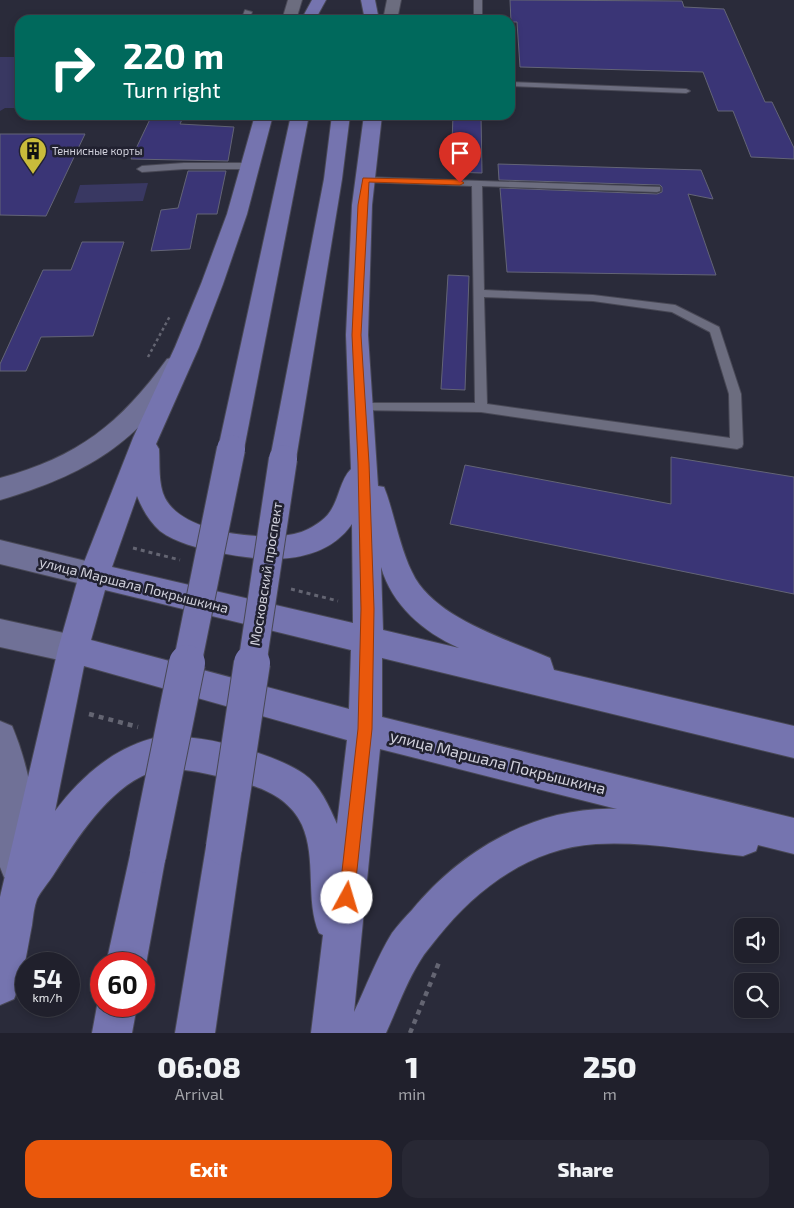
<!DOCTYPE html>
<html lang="en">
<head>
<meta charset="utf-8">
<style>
  :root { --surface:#20202c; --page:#282834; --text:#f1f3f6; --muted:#a2a3a9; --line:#3d3e48; --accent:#ea580c }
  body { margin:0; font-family:"Exo 2",sans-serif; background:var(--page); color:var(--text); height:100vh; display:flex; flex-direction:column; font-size:19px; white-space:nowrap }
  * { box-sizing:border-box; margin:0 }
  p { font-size:16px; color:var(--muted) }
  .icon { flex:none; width:28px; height:28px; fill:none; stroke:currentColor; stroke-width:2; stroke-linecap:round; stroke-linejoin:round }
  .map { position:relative; height:1033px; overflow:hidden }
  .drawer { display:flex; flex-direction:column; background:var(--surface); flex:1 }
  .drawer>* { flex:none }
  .hud { position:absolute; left:15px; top:15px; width:500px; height:105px; border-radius:15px; box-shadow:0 2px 8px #0003,0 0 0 1px var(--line); background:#00695c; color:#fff; overflow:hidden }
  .tools { position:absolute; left:734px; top:918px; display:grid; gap:10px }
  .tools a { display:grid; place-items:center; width:45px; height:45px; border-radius:10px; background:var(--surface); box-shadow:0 2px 8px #0003,0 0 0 1px var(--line); font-size:25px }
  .speed { position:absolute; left:15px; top:952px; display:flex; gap:10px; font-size:25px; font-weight:700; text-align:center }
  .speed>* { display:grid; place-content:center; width:65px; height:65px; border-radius:50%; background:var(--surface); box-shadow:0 2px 8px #0003,0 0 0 1px var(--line); line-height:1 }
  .speed small { font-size:12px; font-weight:400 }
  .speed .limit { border:8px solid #d22; background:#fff; color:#111 }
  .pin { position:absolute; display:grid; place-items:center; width:42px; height:42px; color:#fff; margin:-51px -21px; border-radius:50% 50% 50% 0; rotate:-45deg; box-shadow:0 0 5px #0007 }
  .pin .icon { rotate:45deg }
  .me { position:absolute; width:55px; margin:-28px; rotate:6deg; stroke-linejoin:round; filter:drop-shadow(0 0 4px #0008) }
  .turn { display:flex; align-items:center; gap:18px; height:105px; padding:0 25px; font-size:22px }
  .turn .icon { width:65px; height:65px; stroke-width:2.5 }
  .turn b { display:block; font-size:35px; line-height:42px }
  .eta { display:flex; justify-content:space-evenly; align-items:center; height:85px; text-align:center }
  .eta b { font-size:30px; font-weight:800; line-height:35px }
  .action { display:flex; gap:10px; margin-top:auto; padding:10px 25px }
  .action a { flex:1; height:58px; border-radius:15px; background:var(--accent); color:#fff; font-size:20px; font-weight:800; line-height:58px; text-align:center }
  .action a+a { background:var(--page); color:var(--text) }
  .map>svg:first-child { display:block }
  .green { fill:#393862 }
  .building { fill:#3a3576; stroke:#636476 }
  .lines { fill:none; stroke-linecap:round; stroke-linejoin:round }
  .service-casing { stroke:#484855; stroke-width:2 }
  .minor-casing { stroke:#484855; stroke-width:2 }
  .secondary-casing { stroke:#484855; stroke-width:2 }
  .primary-casing { stroke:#484855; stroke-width:2 }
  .path-far2 { stroke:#646572; stroke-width:2.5; stroke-dasharray:3 3; stroke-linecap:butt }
  .path-far1 { stroke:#646572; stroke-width:3; stroke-dasharray:4 4; stroke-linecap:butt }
  .path { stroke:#646572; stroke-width:4.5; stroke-dasharray:5 5; stroke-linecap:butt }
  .service { fill:#6c6d7f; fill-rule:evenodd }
  .minor { fill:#6c6d7f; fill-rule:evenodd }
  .secondary { fill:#707197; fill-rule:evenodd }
  .primary { fill:#7574af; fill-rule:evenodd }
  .primary-bridge-far1-casing { stroke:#484855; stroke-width:30; stroke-linecap:butt }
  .primary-bridge-casing { stroke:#484855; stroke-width:38; stroke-linecap:butt }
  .primary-bridge-far1 { stroke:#7574af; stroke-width:28 }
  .primary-bridge { stroke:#7574af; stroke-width:36 }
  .route { fill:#ea580c; stroke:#983908 }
  .labels { text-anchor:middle; stroke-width:5; stroke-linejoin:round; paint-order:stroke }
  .far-poi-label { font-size:11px; fill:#d1d1dc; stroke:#212130; text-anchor:start }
  .street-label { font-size:14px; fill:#d1d1dc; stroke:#212130 }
  .near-street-label { font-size:16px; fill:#d1d1dc; stroke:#212130 }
</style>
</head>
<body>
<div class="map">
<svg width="794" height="1033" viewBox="0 0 794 1033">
  <rect width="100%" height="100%" fill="#2a2b3a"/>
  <!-- green -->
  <g class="green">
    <polygon points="0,57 20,57 20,108 5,108 0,111"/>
    <polygon points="148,183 143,201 74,203 80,185"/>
  </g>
  <!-- building -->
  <g class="building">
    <polygon points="510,0 682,1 684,7 724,9 765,102 772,102 794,148 794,159 751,157 733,111 718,111 703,72 520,67 517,22 511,22"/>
    <polygon points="152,115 184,115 180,124 234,127 228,161 131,159"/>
    <polygon points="453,115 481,115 482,173 451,172"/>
    <polygon points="0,134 85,134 46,216 0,215"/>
    <polygon points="498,164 701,170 713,199 688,194 716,275 507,272 500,188 657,194 662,192 662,187 660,185 499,180"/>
    <polygon points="188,171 226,171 217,214 197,214 190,249 151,251 161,210 178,208"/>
    <polygon points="82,242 124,242 93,336 41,337 26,371 0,371 0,364 43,270 71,270"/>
    <polygon points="448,275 469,276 465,390 441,389"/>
    <polygon points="671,457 794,477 794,594 450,524 465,465 671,504"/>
  </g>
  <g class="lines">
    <defs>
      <g id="service">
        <rect x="474" y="0" width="8" height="20"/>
        <polygon points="245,10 252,12 249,20 241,20"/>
        <polygon points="510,82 686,89 690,91 686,93 510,86"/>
        <polygon points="184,163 250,163 255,166 250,169 184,169 142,172 137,169 142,166"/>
        <path d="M365,177l295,10v4l-3,1 -175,-6 2,104 109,5 82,10 44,22 22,67 2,50 -1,3 -5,2 -256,-37 -124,-2 -2,-3 2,-3 4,-1h114l-3,-217 -110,-4v-4zM484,297l109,4 79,11 38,20 19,62 1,44 -243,-34z"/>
      </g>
      <g id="minor">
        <polygon points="288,0 302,0 296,20 282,20"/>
        <polygon points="387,0 401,0 397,20 383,20"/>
      </g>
      <g id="secondary">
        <path d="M175,357l8,2 4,6c-47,78 -102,110 -187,135v-22c78,-21 120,-54 167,-119z"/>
        <polygon points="0,540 94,563 104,566 109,575 104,584 94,587 0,564"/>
        <polygon points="0,619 73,635 84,639 88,649 84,659 73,663 0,647"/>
        <path d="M0,721l12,5c16,37 34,113 18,151l-13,5 -13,-5 -4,-10z"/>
      </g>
      <g id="primary">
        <polygon points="312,0 326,0 315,20 301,20"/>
        <polygon points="361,0 375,0 379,20 365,20"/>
        <path d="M255,115h18l-26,99 -24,70 -24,63 -43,97 3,5c1,15 -1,35 6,49 18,35 95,43 129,36 10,-2 19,-7 27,-13 19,-14 16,-38 30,-52l-5,-134 6,-130 12,-90h18l-10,90 -4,130 10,151 6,1 3,8c8,24 14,55 25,77 21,46 95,67 138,86l4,12 240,56v32l-412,-100v59l412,101v36l-36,-9 -2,6 -13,5c-47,-5 -100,-15 -147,-12 -65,4 -119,44 -158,93 -6,8 -13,15 -18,24 -14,22 -23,48 -34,72h-75l12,-98 -4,-2c-14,-33 -2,-74 -17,-108 -15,-32 -50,-41 -82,-48 -21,-5 -50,-12 -71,-4 -41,16 -73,67 -95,101 -5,8 -13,17 -17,25 -3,8 -4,18 -5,26 -5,25 -8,51 -18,74l-14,6v-108l58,-248 21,-74 54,-137 42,-91 26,-63 26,-70zM137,496c5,13 13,26 23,35 16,12 38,17 57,21 45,10 105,15 135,-28l1,99 -241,-56zM381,567c11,38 42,65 78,81l-76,-18zM105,590l246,60 -2,59 -258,-69zM84,666l263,74 -10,84c-8,-18 -17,-39 -33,-50 -31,-22 -117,-45 -154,-35 -39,11 -71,40 -95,72zM380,749l237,60c-80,-3 -155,40 -205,101 -7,7 -14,15 -20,23 -15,24 -26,54 -38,79z"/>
        <polygon points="291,115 309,115 244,449 240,456 231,459 222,456 218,449"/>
        <polygon points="332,115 350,115 342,179 296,459 292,466 283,469 274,466 270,459 324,179"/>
        <polygon points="224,829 237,834 242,847 215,1033 175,1033 206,847 211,834"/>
        <polygon points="148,837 161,842 166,855 146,964 144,968 144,964 106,964 130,855 135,842"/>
        <polygon points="101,995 101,1006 137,1006 132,1033 92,1033 97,1006"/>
      </g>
    </defs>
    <!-- service casing -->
    <use href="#service" class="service-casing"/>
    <!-- minor casing -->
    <use href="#minor" class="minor-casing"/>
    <!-- secondary casing -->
    <use href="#secondary" class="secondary-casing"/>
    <!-- primary casing -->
    <use href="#primary" class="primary-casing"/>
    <!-- path-far2 -->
    <polyline class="path-far2" points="148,357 170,316"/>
    <!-- path-far1 -->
    <g class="path-far1">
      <polyline points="133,548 180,560"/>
      <polyline points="291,589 338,601"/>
    </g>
    <!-- path -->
    <g class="path">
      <polyline points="89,714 138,727"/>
      <polyline points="410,1033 440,960"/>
    </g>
    <!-- service -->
    <use href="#service" class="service"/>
    <!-- minor -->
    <use href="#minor" class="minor"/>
    <!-- secondary -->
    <use href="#secondary" class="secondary"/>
    <!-- primary -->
    <use href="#primary" class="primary"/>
    <defs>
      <g id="primary-bridge-far1">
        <polyline points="187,665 231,449"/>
        <polyline points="252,665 283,459"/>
      </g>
      <g id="primary-bridge">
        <polyline points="224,847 252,663"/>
        <polyline points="148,855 187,663"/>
      </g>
    </defs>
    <!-- primary-bridge-far1 casing -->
    <use href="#primary-bridge-far1" class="primary-bridge-far1-casing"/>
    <!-- primary-bridge casing -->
    <use href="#primary-bridge" class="primary-bridge-casing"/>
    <!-- primary-bridge-far1 -->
    <use href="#primary-bridge-far1" class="primary-bridge-far1"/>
    <!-- primary-bridge -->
    <use href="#primary-bridge" class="primary-bridge"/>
  </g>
  <!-- route -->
  <polygon class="route" points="363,178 460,180 464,183 460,185 369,182 361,335 369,463 374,609 372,729 354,898 352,903 347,905 341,903 339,898 358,729 361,609 358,463 352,335 358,205"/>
  <!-- icons -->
  <defs>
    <symbol id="building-pin" viewBox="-11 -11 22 30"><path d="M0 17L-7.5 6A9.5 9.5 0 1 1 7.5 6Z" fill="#c9bb3b" stroke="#212130"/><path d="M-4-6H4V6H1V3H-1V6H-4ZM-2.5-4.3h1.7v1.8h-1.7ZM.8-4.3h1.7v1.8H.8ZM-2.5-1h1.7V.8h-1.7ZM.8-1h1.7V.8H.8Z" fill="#111"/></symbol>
  </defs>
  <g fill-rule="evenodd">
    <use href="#building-pin" x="17" y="135" width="32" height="43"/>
  </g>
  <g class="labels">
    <!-- far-poi labels -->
    <g class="far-poi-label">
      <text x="52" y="155">Теннисные корты</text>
    </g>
    <!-- street labels -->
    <g class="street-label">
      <text transform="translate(266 574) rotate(-81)" y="5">Московский проспект</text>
      <text transform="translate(134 585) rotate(14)" y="5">улица Маршала Покрышкина</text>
    </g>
    <!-- near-street labels -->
    <g class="near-street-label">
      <text transform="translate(498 762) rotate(14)" y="6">улица Маршала Покрышкина</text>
    </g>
  </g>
</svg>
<div class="tools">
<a><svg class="icon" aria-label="sound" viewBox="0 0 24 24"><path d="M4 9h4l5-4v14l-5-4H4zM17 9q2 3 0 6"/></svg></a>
<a><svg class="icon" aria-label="search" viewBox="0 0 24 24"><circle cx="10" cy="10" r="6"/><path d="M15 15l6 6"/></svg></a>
</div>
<div class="speed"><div>54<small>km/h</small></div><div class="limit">60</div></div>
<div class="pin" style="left:460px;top:183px;background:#d93025"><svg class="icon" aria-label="arrive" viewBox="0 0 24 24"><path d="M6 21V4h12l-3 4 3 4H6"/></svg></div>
<svg class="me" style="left:347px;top:898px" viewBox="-20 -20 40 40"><circle r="19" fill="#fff"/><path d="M0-13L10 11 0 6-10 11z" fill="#ea580c"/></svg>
<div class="hud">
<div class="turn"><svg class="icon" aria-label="right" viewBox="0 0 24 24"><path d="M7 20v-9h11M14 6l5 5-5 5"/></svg><div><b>220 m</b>Turn right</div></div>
</div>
</div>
<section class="drawer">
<div class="eta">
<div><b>06:08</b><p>Arrival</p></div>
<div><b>1</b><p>min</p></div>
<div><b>250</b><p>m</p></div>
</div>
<div class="action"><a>Exit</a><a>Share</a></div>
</section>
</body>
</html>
